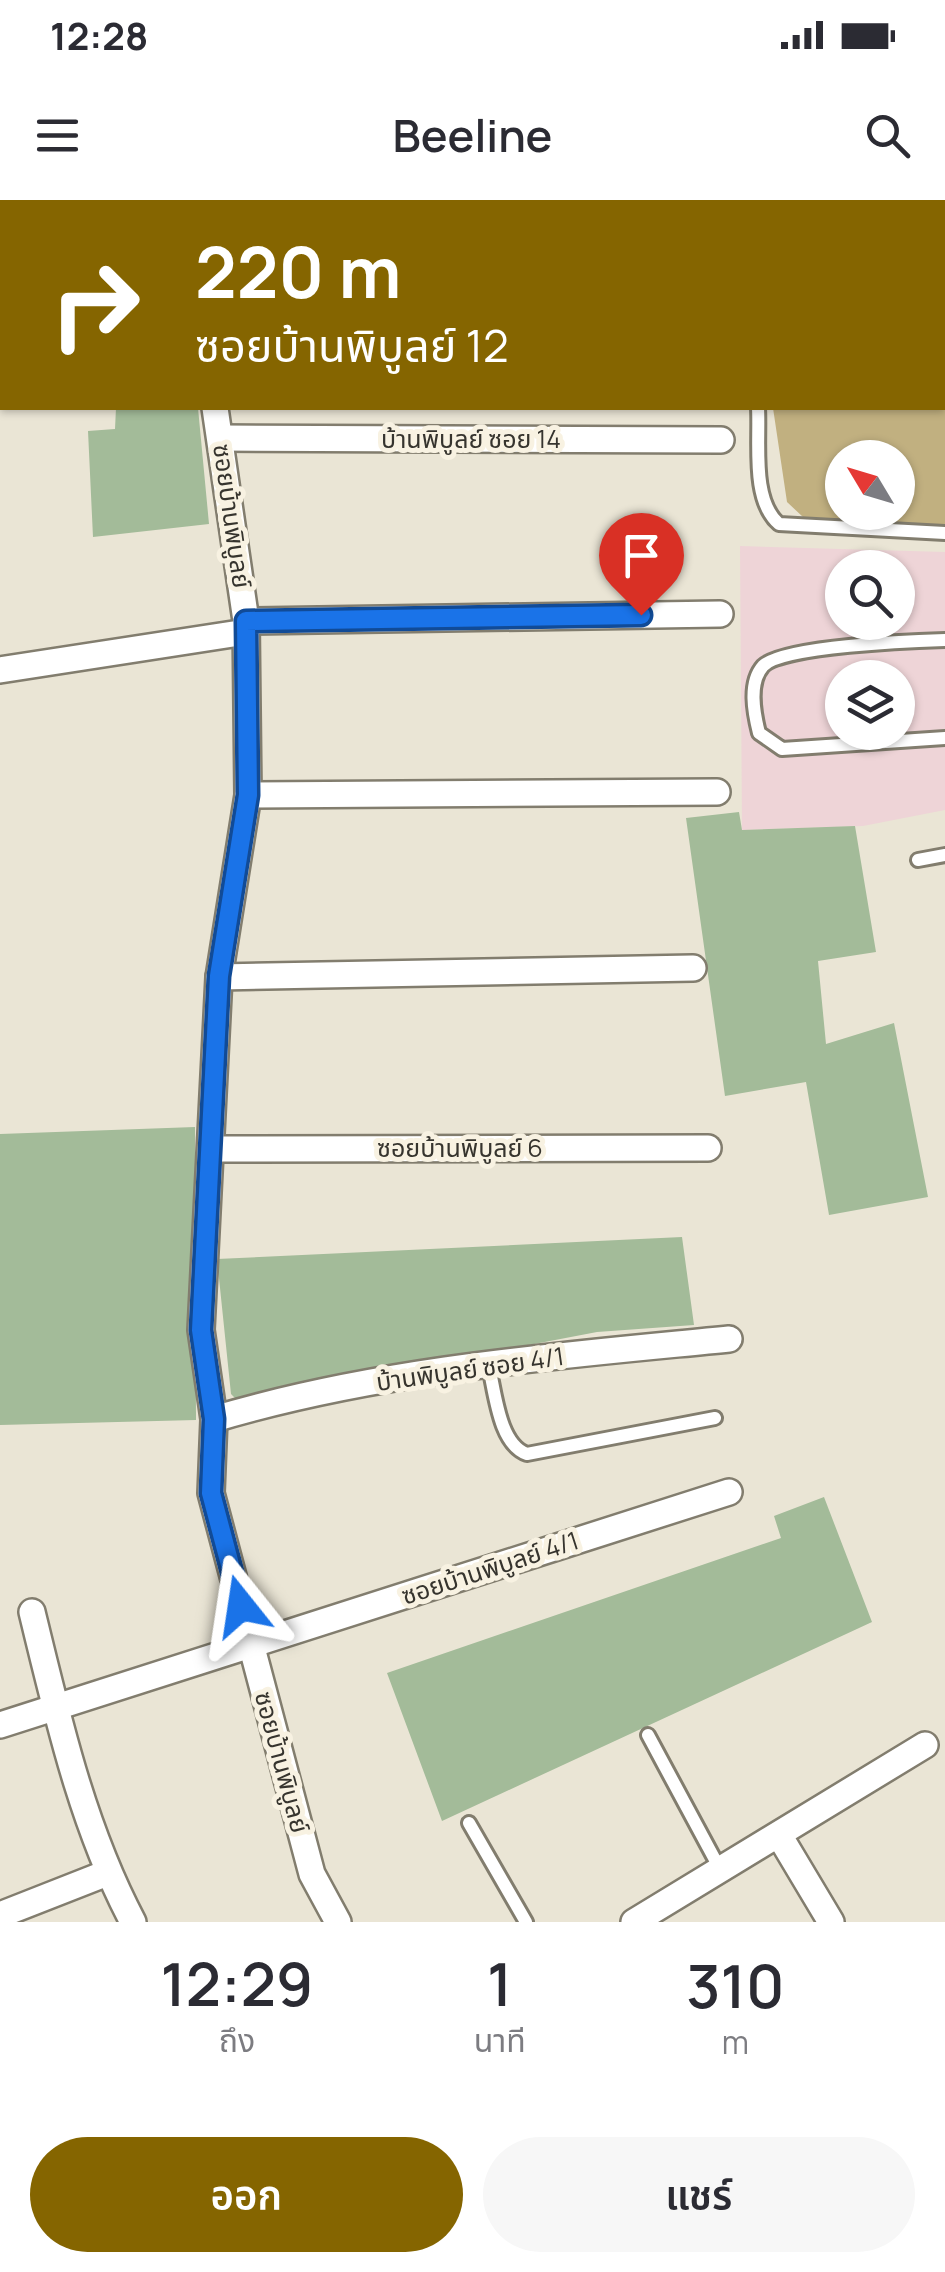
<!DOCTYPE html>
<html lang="th">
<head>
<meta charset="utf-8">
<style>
  :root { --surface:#fff; --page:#f7f7f7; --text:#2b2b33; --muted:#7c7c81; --accent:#856500 }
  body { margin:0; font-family:Manrope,"Noto Sans Thai",sans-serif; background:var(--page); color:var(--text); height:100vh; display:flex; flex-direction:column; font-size:38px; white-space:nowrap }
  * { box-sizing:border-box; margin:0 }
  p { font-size:32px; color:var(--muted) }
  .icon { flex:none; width:55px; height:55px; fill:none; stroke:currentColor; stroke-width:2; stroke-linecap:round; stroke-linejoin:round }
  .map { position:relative; height:1722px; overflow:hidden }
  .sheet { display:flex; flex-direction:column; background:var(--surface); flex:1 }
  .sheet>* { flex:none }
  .banner { position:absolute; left:0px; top:0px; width:945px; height:210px; box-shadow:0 2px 8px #0004; background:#856500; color:#fff; overflow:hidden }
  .needle { width:65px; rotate:308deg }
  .controls { position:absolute; left:825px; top:240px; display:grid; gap:20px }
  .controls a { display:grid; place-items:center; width:90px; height:90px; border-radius:50%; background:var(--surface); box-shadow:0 2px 8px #0004; font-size:50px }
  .pin { position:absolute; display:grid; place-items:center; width:85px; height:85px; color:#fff; margin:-102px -42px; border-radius:50% 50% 50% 0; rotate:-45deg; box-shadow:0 0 10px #0007 }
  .pin .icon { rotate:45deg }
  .me { position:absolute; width:110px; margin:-55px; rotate:345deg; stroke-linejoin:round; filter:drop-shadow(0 0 8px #0008) }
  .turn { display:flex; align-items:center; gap:35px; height:210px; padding:0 30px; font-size:45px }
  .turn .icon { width:130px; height:130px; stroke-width:2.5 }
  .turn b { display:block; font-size:70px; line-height:85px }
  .eta { display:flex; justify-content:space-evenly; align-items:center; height:170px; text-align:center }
  .eta b { font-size:60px; font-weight:600; line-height:70px }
  .cta { display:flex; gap:20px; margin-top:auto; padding:20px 30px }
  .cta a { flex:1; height:115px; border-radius:60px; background:var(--accent); color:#fff; font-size:40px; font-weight:600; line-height:115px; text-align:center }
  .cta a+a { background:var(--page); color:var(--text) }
  .status { display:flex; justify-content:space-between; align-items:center; height:70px; padding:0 50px; background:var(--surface); direction:ltr }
  .status svg { height:28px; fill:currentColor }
  header { display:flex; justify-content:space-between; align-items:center; height:130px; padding:0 30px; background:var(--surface); font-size:45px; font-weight:600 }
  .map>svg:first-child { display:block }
  .industrial { fill:#eed4d7; fill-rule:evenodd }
  .green { fill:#a3bb99 }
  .building { fill:#c1b080; fill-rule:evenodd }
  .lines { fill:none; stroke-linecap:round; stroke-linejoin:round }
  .service-casing { stroke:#827d6e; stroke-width:18 }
  .minor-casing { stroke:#827d6e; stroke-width:30 }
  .service { stroke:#fff; stroke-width:12 }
  .minor { stroke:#fff; stroke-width:25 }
  .route-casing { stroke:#114b97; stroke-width:25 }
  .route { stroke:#1a73e8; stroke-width:18 }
  .labels { text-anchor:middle; stroke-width:10; stroke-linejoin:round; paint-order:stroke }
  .street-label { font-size:25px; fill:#36342e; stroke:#f8f2e2 }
</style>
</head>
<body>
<div class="status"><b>12:28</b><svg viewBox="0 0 49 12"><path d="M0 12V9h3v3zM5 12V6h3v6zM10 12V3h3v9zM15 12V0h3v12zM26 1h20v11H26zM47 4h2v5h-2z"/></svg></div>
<header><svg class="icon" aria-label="menu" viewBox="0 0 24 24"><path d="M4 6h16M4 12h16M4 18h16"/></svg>Beeline<svg class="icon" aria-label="search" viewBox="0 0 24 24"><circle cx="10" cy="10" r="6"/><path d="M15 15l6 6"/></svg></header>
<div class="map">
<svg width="945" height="1722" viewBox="0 0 945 1722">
  <rect width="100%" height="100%" fill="#eae5d5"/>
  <!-- industrial -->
  <path class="industrial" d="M740,346l205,6v258l-82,16 -121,4zM842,368h56v54h-56zM842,478h56v54h-56z"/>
  <!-- green -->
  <g class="green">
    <polygon points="116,208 198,208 209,324 93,337 88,231 115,229"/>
    <polygon points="739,612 742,630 855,626 876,752 818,761 826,844 894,823 928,997 829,1015 806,882 725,896 686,618"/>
    <polygon points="195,927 196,1220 0,1225 0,934"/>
    <polygon points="682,1037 694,1125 597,1132 238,1201 231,1194 217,1059"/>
    <polygon points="824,1297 872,1422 442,1621 387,1473 781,1338 774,1316"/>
  </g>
  <!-- building -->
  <path class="building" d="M773,208h172v117l-142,-8 -16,-15zM842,258h56v54h-56z"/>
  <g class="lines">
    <defs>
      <g id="service">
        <polyline points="445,2 445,0"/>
        <polyline points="756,2 756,0"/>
        <path d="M758,208c2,34 -7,92 21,116l166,9"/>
        <path d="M945,440c-32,1 -163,6 -182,26 -15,17 -9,47 -4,67l23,16 163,-11"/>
        <polyline points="918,660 945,655"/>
        <path d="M488,1163c7,26 10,81 39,91l188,-36"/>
        <polyline points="648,1535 720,1669"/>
        <polyline points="469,1623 526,1722"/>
      </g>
      <g id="minor">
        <polyline points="47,2 48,0"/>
        <polyline points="0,6 2,6"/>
        <polyline points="0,124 2,124"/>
        <polyline points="215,208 246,421 248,595 219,777 201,1130 214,1219 211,1293 312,1674 338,1722"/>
        <polyline points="221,238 721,240"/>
        <polyline points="246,421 720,414"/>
        <polyline points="0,470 246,432"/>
        <polyline points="248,595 717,592"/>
        <polyline points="219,777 693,768"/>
        <polyline points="212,949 708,948"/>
        <path d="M214,1219c168,-50 342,-63 515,-80"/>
        <path d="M32,1412c26,106 50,214 101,310"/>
        <polyline points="0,1525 729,1292"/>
        <polyline points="779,1635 831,1722"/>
        <polyline points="0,1715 107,1673"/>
        <polyline points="634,1722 925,1545"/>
      </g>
    </defs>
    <!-- service casing -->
    <use href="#service" class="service-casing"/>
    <!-- minor casing -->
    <use href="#minor" class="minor-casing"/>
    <!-- service -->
    <use href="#service" class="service"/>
    <!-- minor -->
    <use href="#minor" class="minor"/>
  </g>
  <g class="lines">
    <defs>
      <polyline id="route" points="241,1406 211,1293 214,1219 201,1130 219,776 248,595 246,421 641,415"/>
    </defs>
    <!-- route casing -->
    <use href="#route" class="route-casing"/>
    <!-- route -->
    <use href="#route" class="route"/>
  </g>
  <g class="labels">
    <!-- street labels -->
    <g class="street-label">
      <text x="471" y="248">บ้านพิบูลย์ ซอย 14</text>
      <text transform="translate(232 316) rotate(82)" y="9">ซอยบ้านพิบูลย์</text>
      <text x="460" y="957">ซอยบ้านพิบูลย์ 6</text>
      <text transform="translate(470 1169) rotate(-8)" y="9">บ้านพิบูลย์ ซอย 4/1</text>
      <text transform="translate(490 1368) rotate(-18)" y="9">ซอยบ้านพิบูลย์ 4/1</text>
      <text transform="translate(282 1562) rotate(75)" y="9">ซอยบ้านพิบูลย์</text>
    </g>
  </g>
</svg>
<div class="controls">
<a><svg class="needle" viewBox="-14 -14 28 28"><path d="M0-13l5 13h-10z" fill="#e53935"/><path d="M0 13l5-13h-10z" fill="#7c7c81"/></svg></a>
<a><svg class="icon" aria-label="search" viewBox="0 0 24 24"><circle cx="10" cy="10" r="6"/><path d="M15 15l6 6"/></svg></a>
<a><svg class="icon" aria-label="layers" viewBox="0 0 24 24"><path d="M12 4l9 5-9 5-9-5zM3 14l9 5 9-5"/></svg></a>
</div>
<div class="pin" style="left:641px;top:415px;background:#d93025"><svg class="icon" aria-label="arrive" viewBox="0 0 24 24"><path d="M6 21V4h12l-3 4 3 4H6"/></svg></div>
<svg class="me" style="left:241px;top:1406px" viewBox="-20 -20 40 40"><path d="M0-17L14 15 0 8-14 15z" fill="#1a73e8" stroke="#fff" stroke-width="4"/></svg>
<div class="banner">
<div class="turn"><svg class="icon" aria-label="right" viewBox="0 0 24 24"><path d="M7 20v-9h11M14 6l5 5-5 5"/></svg><div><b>220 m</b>ซอยบ้านพิบูลย์ 12</div></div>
</div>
</div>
<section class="sheet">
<div class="eta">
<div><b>12:29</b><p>ถึง</p></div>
<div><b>1</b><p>นาที</p></div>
<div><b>310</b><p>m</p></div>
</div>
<div class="cta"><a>ออก</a><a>แชร์</a></div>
</section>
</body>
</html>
